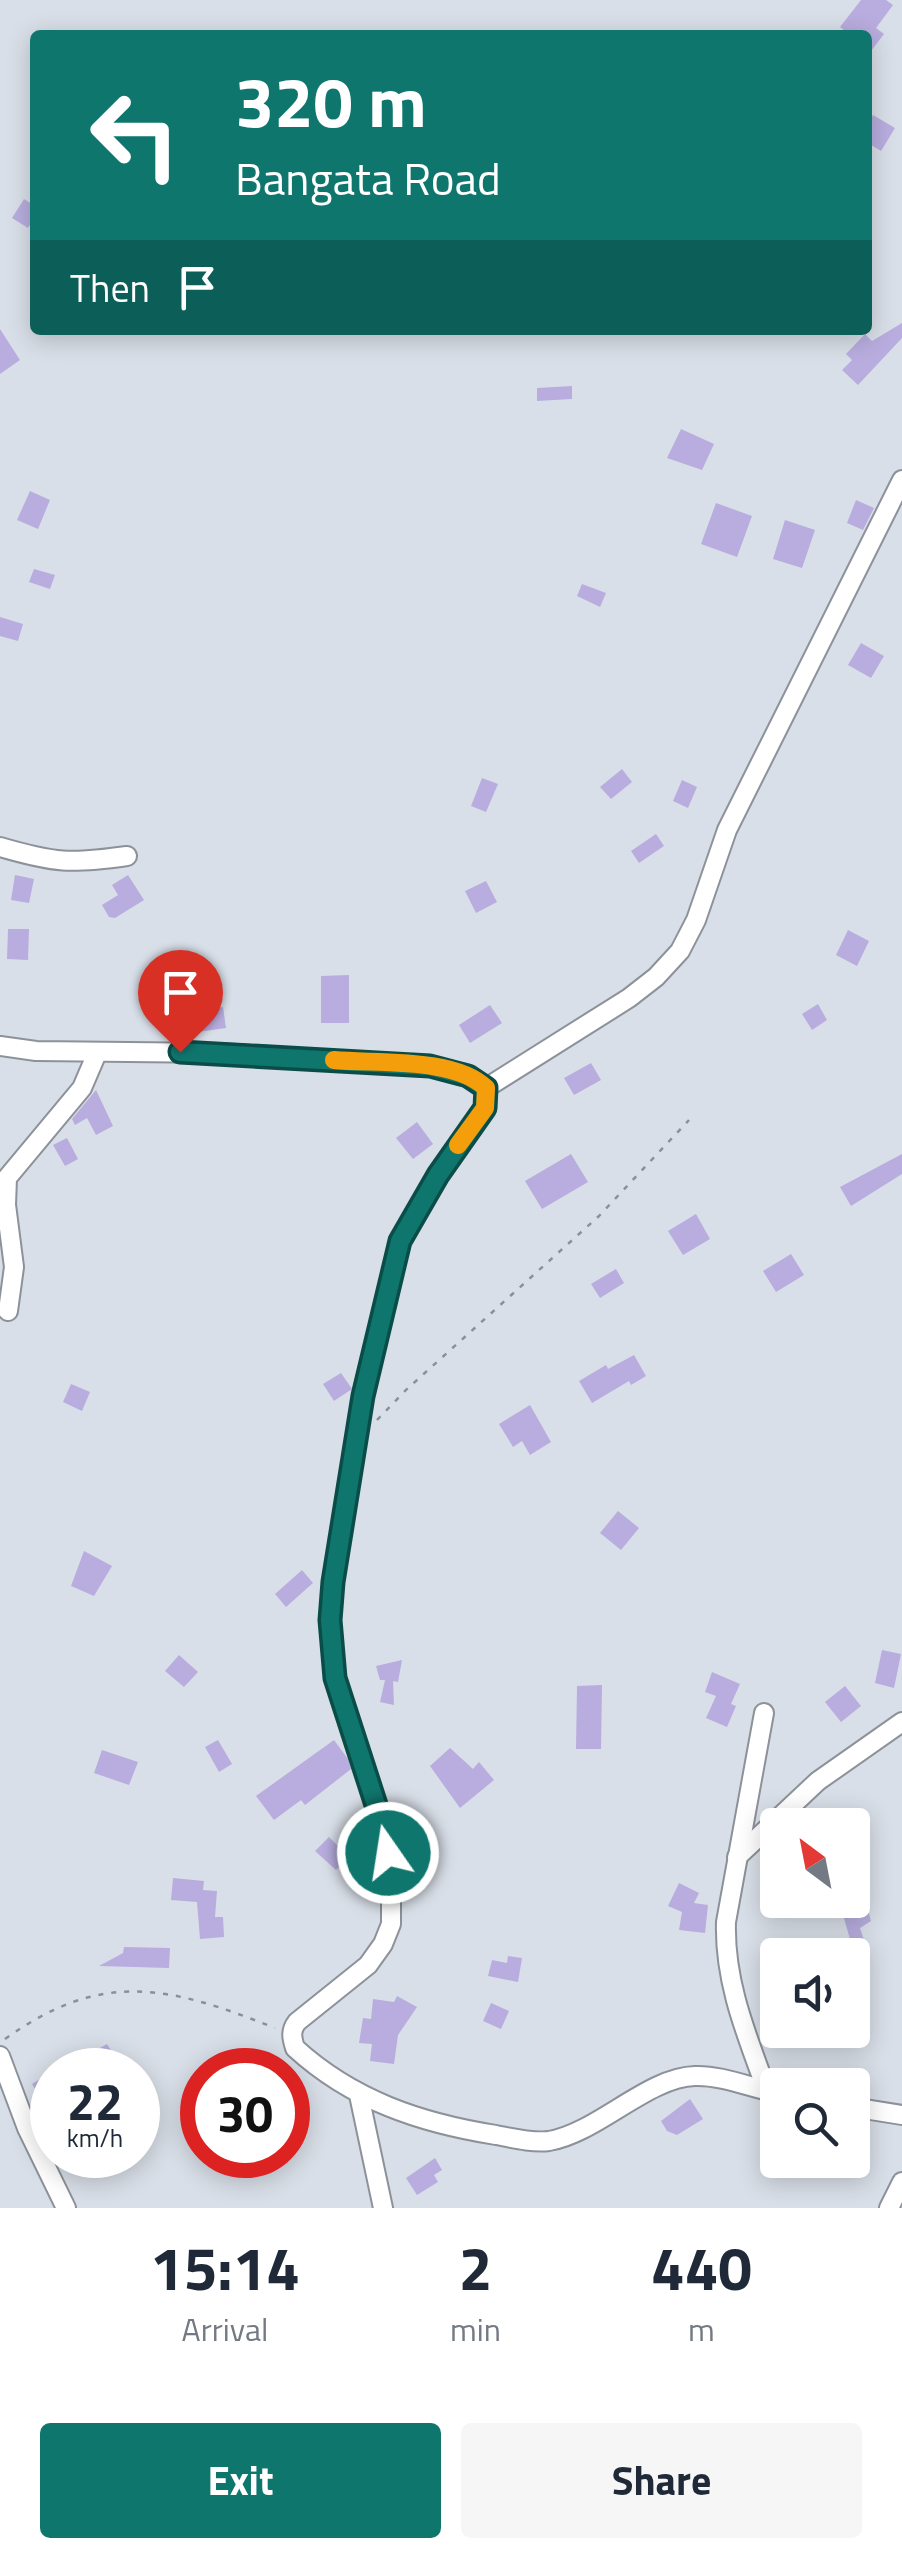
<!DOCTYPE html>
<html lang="en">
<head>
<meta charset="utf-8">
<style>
  :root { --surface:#fff; --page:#f6f6f7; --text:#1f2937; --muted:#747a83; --accent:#0f766e }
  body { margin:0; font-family:"Titillium Web",sans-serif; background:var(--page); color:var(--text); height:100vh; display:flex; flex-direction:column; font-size:38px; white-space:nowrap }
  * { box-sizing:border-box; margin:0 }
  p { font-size:32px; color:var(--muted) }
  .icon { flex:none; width:55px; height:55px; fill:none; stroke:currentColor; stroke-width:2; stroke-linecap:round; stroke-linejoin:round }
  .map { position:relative; height:2208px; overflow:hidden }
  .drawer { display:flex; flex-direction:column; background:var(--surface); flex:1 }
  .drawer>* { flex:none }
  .banner { position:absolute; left:30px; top:30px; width:842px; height:305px; border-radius:10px; box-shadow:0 5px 25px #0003; background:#0f766e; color:#fff; overflow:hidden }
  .needle { width:65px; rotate:328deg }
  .buttons { position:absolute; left:760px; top:1808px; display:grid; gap:20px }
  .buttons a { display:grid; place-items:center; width:110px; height:110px; border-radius:10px; background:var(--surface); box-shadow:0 5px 25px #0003; font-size:50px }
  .speed { position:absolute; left:30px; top:2048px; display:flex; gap:20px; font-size:50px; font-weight:700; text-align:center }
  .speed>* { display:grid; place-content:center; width:130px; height:130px; border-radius:50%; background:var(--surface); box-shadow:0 5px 25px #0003; line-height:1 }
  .speed small { font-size:25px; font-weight:400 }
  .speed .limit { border:15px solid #d22; background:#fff; color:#111 }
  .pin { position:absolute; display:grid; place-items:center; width:85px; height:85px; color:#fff; margin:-102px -42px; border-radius:50% 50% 50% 0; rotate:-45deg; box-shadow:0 0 10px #0007 }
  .pin .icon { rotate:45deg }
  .me { position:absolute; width:110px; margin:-55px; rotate:347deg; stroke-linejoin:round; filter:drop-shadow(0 0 8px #0008) }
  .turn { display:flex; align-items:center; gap:35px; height:210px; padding:0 40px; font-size:45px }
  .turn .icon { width:130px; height:130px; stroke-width:2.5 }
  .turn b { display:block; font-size:70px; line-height:85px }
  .then { display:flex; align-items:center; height:95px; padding:0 40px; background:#0003; gap:20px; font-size:38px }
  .eta { display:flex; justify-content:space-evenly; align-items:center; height:170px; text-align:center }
  .eta b { font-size:60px; font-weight:700; line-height:70px }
  .button { display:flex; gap:20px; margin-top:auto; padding:20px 40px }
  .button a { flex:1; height:115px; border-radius:10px; background:var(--accent); color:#fff; font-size:40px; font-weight:700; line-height:115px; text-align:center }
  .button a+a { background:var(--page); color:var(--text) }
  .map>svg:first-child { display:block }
  .building { fill:#b8adde }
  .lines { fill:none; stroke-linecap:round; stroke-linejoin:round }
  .minor-casing { stroke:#8c919a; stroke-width:22 }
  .path { stroke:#8b9096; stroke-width:2.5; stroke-dasharray:5 8; stroke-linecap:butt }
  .minor { stroke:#fff; stroke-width:18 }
  .route-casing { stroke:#0a4d48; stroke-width:25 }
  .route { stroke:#0f766e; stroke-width:18 }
  .slow { stroke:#f59e0b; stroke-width:18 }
</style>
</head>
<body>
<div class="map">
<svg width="902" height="2208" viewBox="0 0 902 2208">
  <rect width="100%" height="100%" fill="#d9dfe8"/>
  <!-- building -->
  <g class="building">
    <polygon points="861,0 886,0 893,5 876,28 884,34 868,55 868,35 850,35 840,27"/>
    <polygon points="873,115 895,128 881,151 868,143 868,124"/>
    <polygon points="24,199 35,206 35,217 28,228 12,218"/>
    <polygon points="902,323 902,338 858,385 842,370 852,360 846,354 865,334 872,341"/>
    <polygon points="0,329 20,360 0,374"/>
    <polygon points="572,386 572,399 537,401 537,388"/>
    <polygon points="681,429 714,444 702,470 667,458"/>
    <polygon points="30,491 50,500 38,529 17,520"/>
    <polygon points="856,500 874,508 863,530 847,523"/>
    <polygon points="716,503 752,516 737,557 701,544"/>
    <polygon points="785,520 815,530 802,568 773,559"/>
    <polygon points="34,569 55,575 50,589 29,582"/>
    <polygon points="582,584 606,593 600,607 577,596"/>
    <polygon points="0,617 23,624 18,641 0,636"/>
    <polygon points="861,643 884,656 871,678 848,665"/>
    <polygon points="622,769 632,782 611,799 600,787"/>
    <polygon points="482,778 498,784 486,812 471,806"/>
    <polygon points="682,780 697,787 688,808 673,801"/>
    <polygon points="656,834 664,846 639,863 631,851"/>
    <polygon points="15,875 34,879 29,903 11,900"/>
    <polygon points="128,875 144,900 115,918 109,917 102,905 118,895 112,885"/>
    <polygon points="486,881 497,902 476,913 465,891"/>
    <polygon points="8,929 29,929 28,960 7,959"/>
    <polygon points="848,930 869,941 857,966 836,955"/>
    <polygon points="349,975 349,1023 321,1023 321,976"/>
    <polygon points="818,1004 827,1020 812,1030 802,1014"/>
    <polygon points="490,1005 502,1023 470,1043 459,1025"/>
    <polygon points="223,1007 226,1028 198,1032 194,1011"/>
    <polygon points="591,1063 601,1080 574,1095 564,1078"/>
    <polygon points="96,1090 113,1126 96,1135 87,1118 75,1125 72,1119"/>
    <polygon points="417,1122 433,1144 413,1159 396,1138"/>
    <polygon points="67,1138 78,1159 65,1166 53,1145"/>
    <polygon points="571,1154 588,1182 542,1209 525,1181"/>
    <polygon points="902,1154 902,1174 851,1206 840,1187"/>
    <polygon points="696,1214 710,1239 683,1255 668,1231"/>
    <polygon points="791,1254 804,1275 776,1292 763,1271"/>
    <polygon points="616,1269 624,1283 600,1298 591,1284"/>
    <polygon points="634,1355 646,1376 631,1385 629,1381 592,1403 579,1381 606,1365 608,1369"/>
    <polygon points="341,1373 352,1389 334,1401 323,1384"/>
    <polygon points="71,1384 90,1392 82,1411 63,1402"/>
    <polygon points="530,1405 551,1442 530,1455 522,1441 513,1447 499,1424"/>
    <polygon points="618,1511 639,1528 621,1550 600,1533"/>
    <polygon points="84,1551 112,1566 94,1596 71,1586"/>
    <polygon points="302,1570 313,1583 286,1607 275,1594"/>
    <polygon points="882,1650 901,1654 894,1688 875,1683"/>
    <polygon points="179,1655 198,1672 184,1687 165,1671"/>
    <polygon points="402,1660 398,1682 393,1681 394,1705 380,1702 385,1680 380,1680 376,1666"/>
    <polygon points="712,1672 740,1684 731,1704 736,1706 727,1727 706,1718 716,1696 705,1692"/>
    <polygon points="602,1685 601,1749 576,1749 577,1686"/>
    <polygon points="845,1686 861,1706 841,1722 825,1702"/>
    <polygon points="218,1740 232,1764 219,1772 205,1747"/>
    <polygon points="334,1740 348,1759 351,1769 305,1805 301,1800 274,1820 256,1796"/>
    <polygon points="450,1748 473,1769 479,1762 494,1780 460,1808 430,1766"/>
    <polygon points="102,1750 138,1762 129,1785 94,1773"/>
    <polygon points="329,1837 349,1857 336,1870 315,1851"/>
    <polygon points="173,1878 204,1881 203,1890 217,1891 215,1917 223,1917 224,1937 200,1939 197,1902 171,1900"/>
    <polygon points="679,1883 699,1893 694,1903 708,1905 705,1933 679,1930 682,1912 668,1906"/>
    <polygon points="851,1900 853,1907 866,1903 871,1921 860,1928 867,1949 854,1953 839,1901"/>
    <polygon points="124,1947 170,1948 169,1968 99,1966 123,1953"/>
    <polygon points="508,1956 522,1958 518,1982 488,1976 492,1960 507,1963"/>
    <polygon points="397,1996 417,2007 398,2035 394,2064 370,2061 372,2044 359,2043 363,2018 371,2019 373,1999 394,2002"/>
    <polygon points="491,2003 509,2011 501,2029 483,2021"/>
    <polygon points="107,2044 118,2062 99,2070 89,2054"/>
    <polygon points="45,2076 52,2088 52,2117 32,2084"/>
    <polygon points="690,2099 703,2119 677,2135 667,2131 661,2121"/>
    <polygon points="435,2158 442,2170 434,2175 438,2182 417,2195 406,2178"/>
  </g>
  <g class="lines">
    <defs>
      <g id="minor">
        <path d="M0,847c55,16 70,17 127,9"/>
        <path d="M0,1046l36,5 184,2 210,13 39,9 17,13 -1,20 -47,67 -38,66 -37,154 -30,187 -3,38 5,58 43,133 13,71v42l-8,20 -15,21 -71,57c-7,9 -5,16 -2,26 57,52 125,75 201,87 16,3 36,8 53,6 48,-8 99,-64 146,-65 27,-1 56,12 83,17"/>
        <polyline points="486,1088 629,998 656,977 680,951 696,920 727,830 902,480"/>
        <polyline points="8,1311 14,1267 6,1205 7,1178 82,1088 97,1053"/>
        <path d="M764,1713l-38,209c-2,60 21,114 41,169"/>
        <polyline points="737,1857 818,1781 902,1722"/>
        <polyline points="0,2056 27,2128 66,2208"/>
        <polyline points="359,2095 383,2208"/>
        <polyline points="852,2107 902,2115"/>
        <polyline points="889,2208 902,2182"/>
      </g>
    </defs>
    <!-- minor casing -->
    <use href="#minor" class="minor-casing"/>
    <!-- path -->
    <g class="path">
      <polyline points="377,1420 407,1389 599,1216 689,1120"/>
      <path d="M5,2039c98,-70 164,-53 270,-11"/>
    </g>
    <!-- minor -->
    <use href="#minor" class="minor"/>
  </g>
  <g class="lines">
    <defs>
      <polyline id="route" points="180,1052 430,1066 468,1076 486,1088 485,1108 438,1175 400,1241 363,1396 333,1582 330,1620 335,1678 378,1811 388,1853"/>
    </defs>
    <!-- route casing -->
    <use href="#route" class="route-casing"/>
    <!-- route -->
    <use href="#route" class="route"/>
    <!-- slow -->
    <path class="slow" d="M334,1060c43,4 120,-3 152,28l-1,20 -27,37"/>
  </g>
</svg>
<div class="buttons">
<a><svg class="needle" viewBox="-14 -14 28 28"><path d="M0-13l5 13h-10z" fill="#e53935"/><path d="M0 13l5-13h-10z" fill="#747a83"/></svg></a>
<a><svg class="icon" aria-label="sound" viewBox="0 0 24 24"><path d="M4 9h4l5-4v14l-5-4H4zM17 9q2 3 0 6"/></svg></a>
<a><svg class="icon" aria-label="search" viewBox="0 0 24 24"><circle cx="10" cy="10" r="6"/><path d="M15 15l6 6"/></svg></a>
</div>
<div class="speed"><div>22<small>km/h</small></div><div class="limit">30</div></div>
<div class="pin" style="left:180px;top:1052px;background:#d93025"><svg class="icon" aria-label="arrive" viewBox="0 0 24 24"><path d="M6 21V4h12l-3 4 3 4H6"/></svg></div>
<svg class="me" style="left:388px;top:1853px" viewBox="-20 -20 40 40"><circle r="17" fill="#0f766e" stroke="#fff" stroke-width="3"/><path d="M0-11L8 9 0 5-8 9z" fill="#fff"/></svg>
<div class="banner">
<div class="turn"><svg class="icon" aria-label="left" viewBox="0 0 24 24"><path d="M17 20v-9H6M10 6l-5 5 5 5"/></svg><div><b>320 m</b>Bangata Road</div></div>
<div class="then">Then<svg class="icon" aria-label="arrive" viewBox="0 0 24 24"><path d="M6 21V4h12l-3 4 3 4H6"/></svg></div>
</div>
</div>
<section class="drawer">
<div class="eta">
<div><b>15:14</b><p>Arrival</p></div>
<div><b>2</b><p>min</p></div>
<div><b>440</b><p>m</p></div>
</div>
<div class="button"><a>Exit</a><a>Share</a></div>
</section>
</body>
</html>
